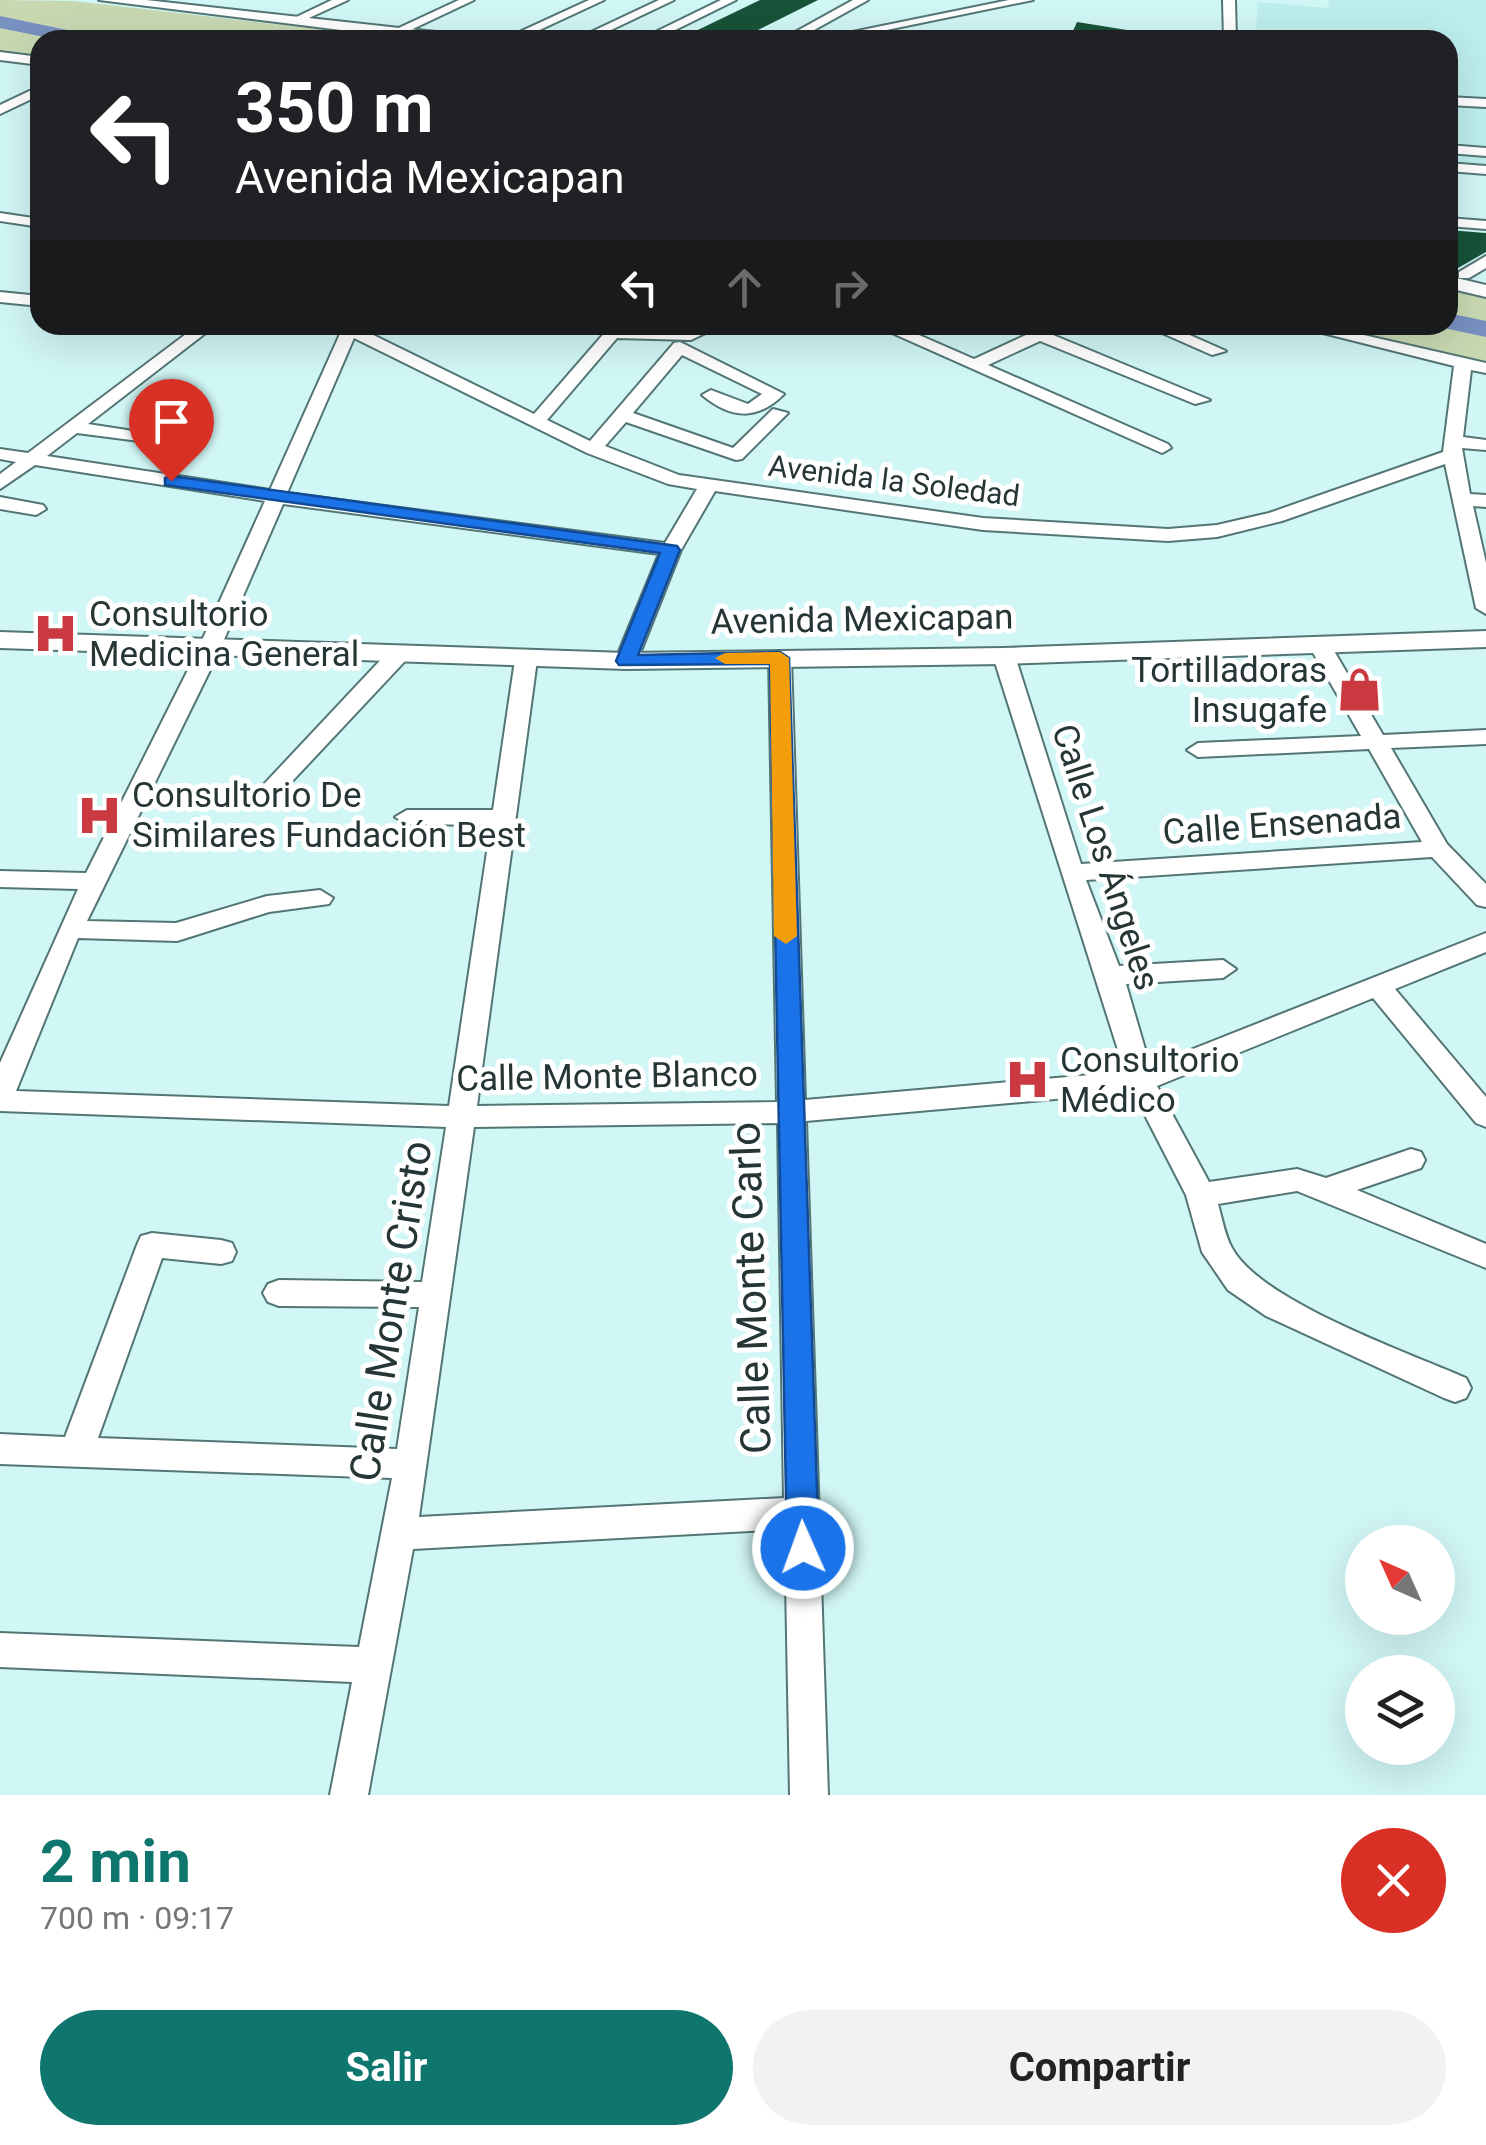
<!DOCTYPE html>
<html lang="es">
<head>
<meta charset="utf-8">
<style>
  :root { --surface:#fff; --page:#f2f2f2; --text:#222; --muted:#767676; --accent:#0f766e }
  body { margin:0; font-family:Roboto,sans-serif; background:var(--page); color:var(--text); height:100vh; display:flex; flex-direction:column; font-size:38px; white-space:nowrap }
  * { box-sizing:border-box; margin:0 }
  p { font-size:32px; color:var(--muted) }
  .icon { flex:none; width:55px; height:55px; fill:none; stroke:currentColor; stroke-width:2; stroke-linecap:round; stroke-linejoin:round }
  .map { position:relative; height:1795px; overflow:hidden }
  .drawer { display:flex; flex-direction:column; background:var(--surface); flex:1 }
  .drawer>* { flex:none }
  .banner { position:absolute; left:30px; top:30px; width:1428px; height:305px; border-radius:30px; box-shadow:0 10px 40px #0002; background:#202124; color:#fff; overflow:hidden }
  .needle { width:65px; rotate:315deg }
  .buttons { position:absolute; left:1345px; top:1525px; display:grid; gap:20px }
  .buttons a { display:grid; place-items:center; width:110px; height:110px; border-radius:50%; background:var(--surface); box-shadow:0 10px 40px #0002; font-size:50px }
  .pin { position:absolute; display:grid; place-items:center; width:85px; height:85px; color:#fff; margin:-102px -42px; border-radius:50% 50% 50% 0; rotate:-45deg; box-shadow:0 0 10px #0007 }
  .pin .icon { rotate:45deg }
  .me { position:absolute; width:110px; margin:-55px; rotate:358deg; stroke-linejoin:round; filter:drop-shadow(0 0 8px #0008) }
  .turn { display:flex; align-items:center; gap:35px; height:210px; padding:0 40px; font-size:45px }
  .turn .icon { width:130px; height:130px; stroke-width:2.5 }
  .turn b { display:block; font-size:70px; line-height:85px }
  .lanes { display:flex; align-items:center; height:95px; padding:0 40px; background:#0003; justify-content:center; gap:50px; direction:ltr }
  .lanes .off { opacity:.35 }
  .round { display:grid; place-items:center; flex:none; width:105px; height:105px; border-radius:52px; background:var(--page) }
  .summary { display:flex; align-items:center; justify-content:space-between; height:170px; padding:0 40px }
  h1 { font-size:60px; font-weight:700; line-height:75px; color:var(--accent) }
  .cta { display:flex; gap:20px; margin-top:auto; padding:20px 40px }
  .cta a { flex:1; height:115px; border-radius:60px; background:var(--accent); color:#fff; font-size:40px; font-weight:700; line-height:115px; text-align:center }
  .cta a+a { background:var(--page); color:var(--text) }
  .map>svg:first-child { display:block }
  .built { fill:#bdeeec }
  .green { fill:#c8d9b2 }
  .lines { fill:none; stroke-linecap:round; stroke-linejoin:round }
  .river { fill:#7891c0; fill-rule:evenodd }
  .building { fill:#175338 }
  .minor-casing { stroke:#537675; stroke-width:4 }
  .major-casing { stroke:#537675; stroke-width:4 }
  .minor { fill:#fff; fill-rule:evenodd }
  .major { fill:#fff; fill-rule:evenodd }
  .route { fill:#1a73e8; stroke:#114b97; stroke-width:2.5 }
  .slow { fill:#f59e0b }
  .labels { text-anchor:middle; stroke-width:10; stroke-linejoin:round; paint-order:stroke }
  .far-street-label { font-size:30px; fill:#263535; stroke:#fff }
  .poi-label { font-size:35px; fill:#263535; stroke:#fff; text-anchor:start }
  .street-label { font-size:35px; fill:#263535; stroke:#fff }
  .near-street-label { font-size:42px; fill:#263535; stroke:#fff }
</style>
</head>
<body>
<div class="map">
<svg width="1486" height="1795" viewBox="0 0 1486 1795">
  <rect width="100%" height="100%" fill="#d0f6f5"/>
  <!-- built -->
  <polygon class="built" points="1329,0 1486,0 1486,164 1448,161 1448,40 1255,40 1258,2 1328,8"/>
  <!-- green -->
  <g class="green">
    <polygon points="0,0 74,1 414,40 40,40 40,58 0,53"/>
    <polygon points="1448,281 1486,289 1486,368 1300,325 1448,325"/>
  </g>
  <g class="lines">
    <!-- river -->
    <g class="river">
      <polygon points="0,16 86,34 96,40 59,40 0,28"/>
      <polygon points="1448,313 1486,321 1486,337 1439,327 1448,325"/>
    </g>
  </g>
  <!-- building -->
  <g class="building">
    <polygon points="760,0 818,0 738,40 677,40"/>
    <polygon points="1077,22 1127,30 1126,40 1069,40"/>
    <polygon points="1448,230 1486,233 1486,252 1458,268 1448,266"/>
  </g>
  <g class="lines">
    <defs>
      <g id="minor">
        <polygon points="332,0 348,0 298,23 288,21"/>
        <polygon points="459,0 474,0 400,35 390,32"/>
        <polygon points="589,0 604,0 518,40 502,40"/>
        <polygon points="659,0 674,0 590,40 574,40"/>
        <polygon points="721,0 736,0 655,40 639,40"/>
        <polygon points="853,0 868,0 798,39 788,36"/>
        <polygon points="1009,0 1033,0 838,40 813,40"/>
        <polygon points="1223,0 1235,0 1236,40 1224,40"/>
        <polygon points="0,52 40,57 40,65 0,60"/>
        <polygon points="40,86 40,95 0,114 0,105"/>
        <polygon points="1448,97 1486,99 1486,107 1448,105"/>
        <polygon points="1448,145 1486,148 1486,156 1448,153"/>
        <polygon points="1448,163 1486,166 1486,174 1448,171"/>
        <polygon points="0,213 40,219 40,227 0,221"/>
        <polygon points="1448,218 1486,221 1486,229 1448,226"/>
        <polygon points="1486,256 1486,268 1469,278 1459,278 1459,272"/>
        <polygon points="0,292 40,296 40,306 0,302"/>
        <path d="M198,325h18l-128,99 84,13 6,1v8l-101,-13 -30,23 223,34 74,-165h16l-1,3 175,86 73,-84h82l11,-5h22l-31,15 -74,-2 -70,82 43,21 84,-98 6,-1 104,52c-27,27 -53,25 -82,1l9,-5 37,14 14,-10 -80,-39 -49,58 100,35 40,-39 15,4 -46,46 -6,1 -110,-38 -21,24 74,29 304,43 185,11 49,-4 52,-12 174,-61 11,-86 -163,-41h29l166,38v10l-15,-3 -8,67 23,3v10l-24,-2 8,46 16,1v12l-13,-1 13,57v51l-10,-6 -31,-144 -163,57 -65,16 -49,4 -185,-11 -268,-39 -34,59 -44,111 -11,6 -11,-6 44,-107 -376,-50 -67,154 -129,263 89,2 91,-27 53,-6 13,8 -4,6 -60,8 -92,29 -99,-3 -62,153 433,15 42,-281 -84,-1 -12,-7 12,-7h86l22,-150 11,-6 11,6 -60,446 300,-4 -8,-445 11,-6 11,6 14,443 320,-28 -132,-416 11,-6 11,6 66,208 341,-22 -53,-93 -171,8 -11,-7 11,-7 163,-7 -53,-92 11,-6 11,6 53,91 103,-5v14l-95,4 56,96 39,40v23l-9,-2 -45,-48 -346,23 33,86 104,-6 13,9 -13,9 -97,6 24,82 336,-133v19l-91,37 91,108v30l-10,-4 -103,-125 -216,88 52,96 88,-13 29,9 85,-29 10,3 4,8 -4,8 -64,22 129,54v24l-189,-77 -79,13c4,14 7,32 14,44 28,53 177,105 234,130l5,10 -5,10 -11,4 -11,-4 -178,-82 -38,-26 -26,-38 -16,-57 -53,-103 -327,29 22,674h-38l-5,-266 -372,20 -45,246h-38l22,-113 -352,-15v-34l359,14 33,-169 -392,-14v-30l65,3 72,-192 4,-9 11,-3 69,7 11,3 4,9 -4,9 -11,3 -59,-6 -64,180 299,11 22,-142 -140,-1 -11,-4 -5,-9 5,-9 11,-4 143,2 24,-155 -446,-16v-48l78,-174 -78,-2v-16l86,2 108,-215 71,-157 -230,-36 -35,24v-15l16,-12 -16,-3v-10l28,4zM354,338l233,115 81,31 29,5 -32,54 -378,-50zM778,1123l6,375 -365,19 55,-390z"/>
        <polygon points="874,325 896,325 974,359 1026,335 1007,325 1039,329 1069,325 1053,335 1210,400 1195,404 1040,341 988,365 1168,444 1171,448 1162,453"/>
        <polygon points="1144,325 1167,325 1226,351 1212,355"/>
        <polygon points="0,497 43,505 46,509 36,515 0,509"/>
        <polygon points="397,650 405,651 405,661 268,807 252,807 248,802 252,797 389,651"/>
      </g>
      <g id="major">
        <polygon points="99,0 146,0 463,35 471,40 422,40"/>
        <polygon points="1448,276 1486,285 1486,297 1448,288"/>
        <polygon points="1486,631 1486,647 1004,664 626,669 0,648 0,632 626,653 1004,648"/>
      </g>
    </defs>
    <!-- minor casing -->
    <use href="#minor" class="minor-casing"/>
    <!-- major casing -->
    <use href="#major" class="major-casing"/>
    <!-- minor -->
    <use href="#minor" class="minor"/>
    <!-- major -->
    <use href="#major" class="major"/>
  </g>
  <!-- route -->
  <polygon class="route" points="171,476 677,546 680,550 638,655 780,652 789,658 819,1548 814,1558 803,1563 792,1558 787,1548 770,664 619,665 616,661 660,553 165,485 165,478"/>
  <!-- slow -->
  <polygon class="slow" points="780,652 789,658 797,936 786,944 774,936 770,664 725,664 715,658 725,653"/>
  <!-- icons -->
  <defs>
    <symbol id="hospital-bare" viewBox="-9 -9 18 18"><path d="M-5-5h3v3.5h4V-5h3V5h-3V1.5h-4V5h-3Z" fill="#c9393f" stroke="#fff" stroke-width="2.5" paint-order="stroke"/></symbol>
    <symbol id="shop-bare" viewBox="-9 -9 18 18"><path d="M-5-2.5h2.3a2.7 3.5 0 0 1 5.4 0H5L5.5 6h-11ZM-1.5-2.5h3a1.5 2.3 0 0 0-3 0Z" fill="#c9393f" stroke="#fff" stroke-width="2.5" paint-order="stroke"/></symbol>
  </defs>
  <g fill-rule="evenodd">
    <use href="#hospital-bare" x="24" y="602" width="63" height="63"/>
    <use href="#shop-bare" x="1328" y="658" width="63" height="63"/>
    <use href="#hospital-bare" x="68" y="784" width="63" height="63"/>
    <use href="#hospital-bare" x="996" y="1048" width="63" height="63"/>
  </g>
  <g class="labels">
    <!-- far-street labels -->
    <g class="far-street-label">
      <text transform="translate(894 481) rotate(7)" y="10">Avenida la Soledad</text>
    </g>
    <!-- poi labels -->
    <g class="poi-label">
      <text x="89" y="626">Consultorio<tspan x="89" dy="40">Medicina General</tspan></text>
      <text x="1327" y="682" text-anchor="end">Tortilladoras<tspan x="1327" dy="40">Insugafe</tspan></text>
      <text x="132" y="807">Consultorio De<tspan x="132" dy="40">Similares Fundación Best</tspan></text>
      <text x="1060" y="1072">Consultorio<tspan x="1060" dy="40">Médico</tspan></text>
    </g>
    <!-- street labels -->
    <g class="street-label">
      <text transform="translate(862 619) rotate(-1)" y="12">Avenida Mexicapan</text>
      <text transform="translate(1282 824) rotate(-4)" y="12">Calle Ensenada</text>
      <text transform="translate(1106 857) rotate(72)" y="12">Calle Los Ángeles</text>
      <text transform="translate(607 1076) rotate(-1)" y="12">Calle Monte Blanco</text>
    </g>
    <!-- near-street labels -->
    <g class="near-street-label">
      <text transform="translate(750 1288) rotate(-92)" y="15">Calle Monte Carlo</text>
      <text transform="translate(390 1311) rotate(-81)" y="15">Calle Monte Cristo</text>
    </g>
  </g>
</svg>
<div class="buttons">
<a><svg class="needle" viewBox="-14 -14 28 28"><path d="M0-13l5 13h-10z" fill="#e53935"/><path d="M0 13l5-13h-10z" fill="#767676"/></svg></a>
<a><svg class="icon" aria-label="layers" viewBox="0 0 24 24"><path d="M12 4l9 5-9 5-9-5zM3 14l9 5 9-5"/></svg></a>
</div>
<div class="pin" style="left:171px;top:481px;background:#d93025"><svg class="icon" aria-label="arrive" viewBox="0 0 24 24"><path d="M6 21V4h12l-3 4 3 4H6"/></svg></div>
<svg class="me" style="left:803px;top:1548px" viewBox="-20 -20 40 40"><circle r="17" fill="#1a73e8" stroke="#fff" stroke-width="3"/><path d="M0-11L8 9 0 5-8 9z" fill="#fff"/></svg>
<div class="banner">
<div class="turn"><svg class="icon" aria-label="left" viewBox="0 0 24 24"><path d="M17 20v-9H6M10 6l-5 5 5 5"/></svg><div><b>350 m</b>Avenida Mexicapan</div></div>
<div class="lanes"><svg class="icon" aria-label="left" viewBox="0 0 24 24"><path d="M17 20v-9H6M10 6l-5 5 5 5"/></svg><svg class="icon off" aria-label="ahead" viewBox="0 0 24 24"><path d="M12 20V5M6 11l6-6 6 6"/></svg><svg class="icon off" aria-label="right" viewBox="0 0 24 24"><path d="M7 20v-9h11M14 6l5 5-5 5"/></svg></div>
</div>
</div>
<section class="drawer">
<div class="summary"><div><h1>2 min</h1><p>700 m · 09:17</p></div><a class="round" style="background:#d93025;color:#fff"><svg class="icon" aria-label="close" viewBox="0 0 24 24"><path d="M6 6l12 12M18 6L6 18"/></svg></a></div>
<div class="cta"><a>Salir</a><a>Compartir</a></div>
</section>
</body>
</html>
